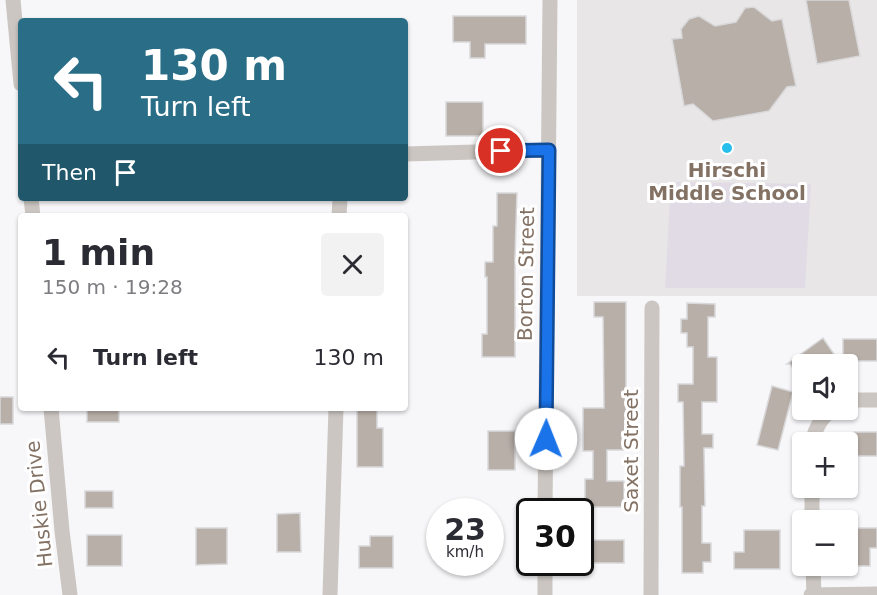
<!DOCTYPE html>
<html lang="en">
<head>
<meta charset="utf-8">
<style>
  :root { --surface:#fff; --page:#f2f2f3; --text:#2b2b33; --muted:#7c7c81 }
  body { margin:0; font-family:"DejaVu Sans",sans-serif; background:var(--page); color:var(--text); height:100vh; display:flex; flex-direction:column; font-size:22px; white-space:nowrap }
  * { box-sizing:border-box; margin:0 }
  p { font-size:20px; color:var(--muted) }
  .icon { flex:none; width:33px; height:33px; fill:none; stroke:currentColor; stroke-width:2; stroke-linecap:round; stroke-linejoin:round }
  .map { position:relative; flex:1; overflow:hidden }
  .panel { position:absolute; left:18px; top:213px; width:390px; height:198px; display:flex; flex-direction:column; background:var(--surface); border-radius:6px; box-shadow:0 2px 4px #0004 }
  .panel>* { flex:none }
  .guide { position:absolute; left:18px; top:18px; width:390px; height:183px; border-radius:6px; box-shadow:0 2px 4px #0004; background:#296d86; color:#fff; overflow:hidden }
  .buttons { position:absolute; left:792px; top:354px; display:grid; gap:12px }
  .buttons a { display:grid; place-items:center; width:66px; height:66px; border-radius:6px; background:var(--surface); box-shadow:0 2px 4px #0004; font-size:30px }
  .speed { position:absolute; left:426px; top:498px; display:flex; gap:12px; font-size:30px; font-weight:700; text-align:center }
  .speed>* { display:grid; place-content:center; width:78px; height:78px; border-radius:50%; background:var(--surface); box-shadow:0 2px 4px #0004; line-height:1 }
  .speed small { font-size:15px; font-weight:400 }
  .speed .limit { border:3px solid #111; border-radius:9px; background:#fff; color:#111 }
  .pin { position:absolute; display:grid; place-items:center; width:51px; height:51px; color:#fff; margin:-26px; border:3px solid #fff; border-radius:50%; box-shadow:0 2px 6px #0007 }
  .me { position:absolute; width:66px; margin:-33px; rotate:1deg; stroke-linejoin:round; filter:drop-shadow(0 0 4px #0008) }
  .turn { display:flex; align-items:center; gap:21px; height:126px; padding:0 24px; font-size:27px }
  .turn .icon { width:78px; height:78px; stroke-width:2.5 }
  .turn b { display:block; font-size:42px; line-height:51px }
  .then { display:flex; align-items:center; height:57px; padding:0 24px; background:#0003; gap:12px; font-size:22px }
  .round { display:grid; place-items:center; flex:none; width:63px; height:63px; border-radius:6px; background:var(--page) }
  .overview { display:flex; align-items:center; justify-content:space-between; height:102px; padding:0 24px }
  h1 { font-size:36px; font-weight:800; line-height:45px }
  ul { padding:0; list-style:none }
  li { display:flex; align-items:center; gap:18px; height:84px; padding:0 24px }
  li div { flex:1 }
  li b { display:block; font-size:22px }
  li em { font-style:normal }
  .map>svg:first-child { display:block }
  .built { fill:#e8e6e7 }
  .garden { fill:#e0dbe4 }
  .building { fill:#b9afa9; stroke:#d9d9db; stroke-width:1.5 }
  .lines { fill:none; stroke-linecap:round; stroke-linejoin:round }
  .minor { stroke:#cbc6c2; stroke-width:15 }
  .route-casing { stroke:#114b97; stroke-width:15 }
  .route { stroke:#1a73e8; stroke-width:10 }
  .poi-dot { fill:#26beeb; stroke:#fff; stroke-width:2 }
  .labels { text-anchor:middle; stroke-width:6; stroke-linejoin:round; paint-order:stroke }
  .poi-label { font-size:20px; font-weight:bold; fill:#837163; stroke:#fff }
  .street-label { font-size:20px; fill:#837163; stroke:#fff }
</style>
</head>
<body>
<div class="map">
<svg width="877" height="595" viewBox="0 0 877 595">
  <rect width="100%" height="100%" fill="#f7f7f9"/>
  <!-- built -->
  <rect class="built" x="577" y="0" width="300" height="296"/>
  <!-- garden -->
  <polygon class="garden" points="671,182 811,184 805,288 665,288"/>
  <!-- building -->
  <g class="building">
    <polygon points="806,0 849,0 860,56 817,64"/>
    <polygon points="754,7 772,21 782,19 796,86 787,87 769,111 713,121 693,104 684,106 672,39 682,38 681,29 689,19 699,16 715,26 736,22 745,8"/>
    <polygon points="453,16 526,16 526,44 485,44 485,58 470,58 470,42 453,42"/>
    <rect x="446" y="102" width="37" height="34"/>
    <polygon points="497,193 517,193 515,256 515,357 482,357 482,334 487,334 487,277 485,277 485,262 493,262 493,226 497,226"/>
    <polygon points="594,302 626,302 626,450 607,450 607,481 624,481 624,507 585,507 585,479 593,479 593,451 583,451 583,408 604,408 603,317 594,317"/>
    <polygon points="687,303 715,304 715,317 708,317 708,357 717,357 717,402 702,402 702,434 713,434 713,448 704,448 705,506 702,506 702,543 711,543 711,562 703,562 703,573 682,573 682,507 680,507 680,466 684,466 683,402 678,402 678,384 693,384 693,347 687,347 687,333 681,333 681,319 687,319"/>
    <polygon points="823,338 838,360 832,364 802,364 802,381 790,364 787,364"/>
    <rect x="843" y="339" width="34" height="22"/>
    <polygon points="772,386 793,392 778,450 757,445"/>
    <rect x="0" y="397" width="13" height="27"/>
    <rect x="87" y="408" width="32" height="14"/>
    <polygon points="357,408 377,408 377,428 383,428 383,467 357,467"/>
    <rect x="488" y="431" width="27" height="39"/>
    <rect x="854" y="432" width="23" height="24"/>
    <rect x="85" y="491" width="28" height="17"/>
    <polygon points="300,513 301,552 277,552 277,514"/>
    <polygon points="196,528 227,528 227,564 196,565"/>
    <polygon points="848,528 877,528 877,548 870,548 870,566 848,566"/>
    <polygon points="744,530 780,530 780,569 734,569 734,552 744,552"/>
    <rect x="87" y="535" width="35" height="31"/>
    <polygon points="370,536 393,536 393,568 359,568 359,546 370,546"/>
    <rect x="590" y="540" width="34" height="23"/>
  </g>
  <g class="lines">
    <!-- minor -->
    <g class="minor">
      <polyline points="13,0 21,84"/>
      <polyline points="405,154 548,150"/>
      <polyline points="31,198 33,216"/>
      <polyline points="339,216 340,198"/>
      <polyline points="848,402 856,400 877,400"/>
      <polyline points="51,408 62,531 70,595"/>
      <path d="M812,442c3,-12 9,-25 20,-32"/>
      <polyline points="812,488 812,520"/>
      <polyline points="545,512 550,0"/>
      <polyline points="545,562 545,595"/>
      <polyline points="813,566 814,595"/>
      <polyline points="330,595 336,408"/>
      <polyline points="651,595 652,308"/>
      <polyline points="811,595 877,594"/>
    </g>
  </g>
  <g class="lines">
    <defs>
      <polyline id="route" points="501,151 549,150 546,439"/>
    </defs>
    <!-- route casing -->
    <use href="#route" class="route-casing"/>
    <!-- route -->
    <use href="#route" class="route"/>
  </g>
  <!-- markers -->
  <circle class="poi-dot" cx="727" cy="148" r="6"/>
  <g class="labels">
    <!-- poi labels -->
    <g class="poi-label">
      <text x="727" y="177">Hirschi<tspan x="727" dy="23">Middle School</tspan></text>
    </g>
    <!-- street labels -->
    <g class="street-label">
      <text transform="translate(526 274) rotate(-89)" y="7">Borton Street</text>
      <text transform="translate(631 451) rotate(-90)" y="7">Saxet Street</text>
      <text transform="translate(39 504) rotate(-96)" y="7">Huskie Drive</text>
    </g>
  </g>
</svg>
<div class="buttons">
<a><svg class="icon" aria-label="sound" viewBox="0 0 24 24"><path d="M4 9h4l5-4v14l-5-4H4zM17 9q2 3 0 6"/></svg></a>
<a>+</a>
<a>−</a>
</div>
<div class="speed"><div>23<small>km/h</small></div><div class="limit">30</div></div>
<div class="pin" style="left:501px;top:151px;background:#d93025"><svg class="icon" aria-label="arrive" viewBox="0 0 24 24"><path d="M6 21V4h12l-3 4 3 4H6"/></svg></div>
<svg class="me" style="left:546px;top:439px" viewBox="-20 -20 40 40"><circle r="19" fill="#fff"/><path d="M0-13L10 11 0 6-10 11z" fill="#1a73e8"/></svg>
<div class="guide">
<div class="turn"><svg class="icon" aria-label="left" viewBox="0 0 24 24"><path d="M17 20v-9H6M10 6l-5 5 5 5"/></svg><div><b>130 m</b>Turn left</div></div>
<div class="then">Then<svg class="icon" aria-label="arrive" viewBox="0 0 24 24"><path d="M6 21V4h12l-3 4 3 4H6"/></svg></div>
</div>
<section class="panel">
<div class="overview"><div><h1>1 min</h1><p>150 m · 19:28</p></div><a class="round"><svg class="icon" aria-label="close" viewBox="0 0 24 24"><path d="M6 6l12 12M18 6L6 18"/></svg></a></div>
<ul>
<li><svg class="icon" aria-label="left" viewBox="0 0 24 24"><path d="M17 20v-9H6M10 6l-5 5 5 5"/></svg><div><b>Turn left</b></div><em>130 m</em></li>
</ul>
</section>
</div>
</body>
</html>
